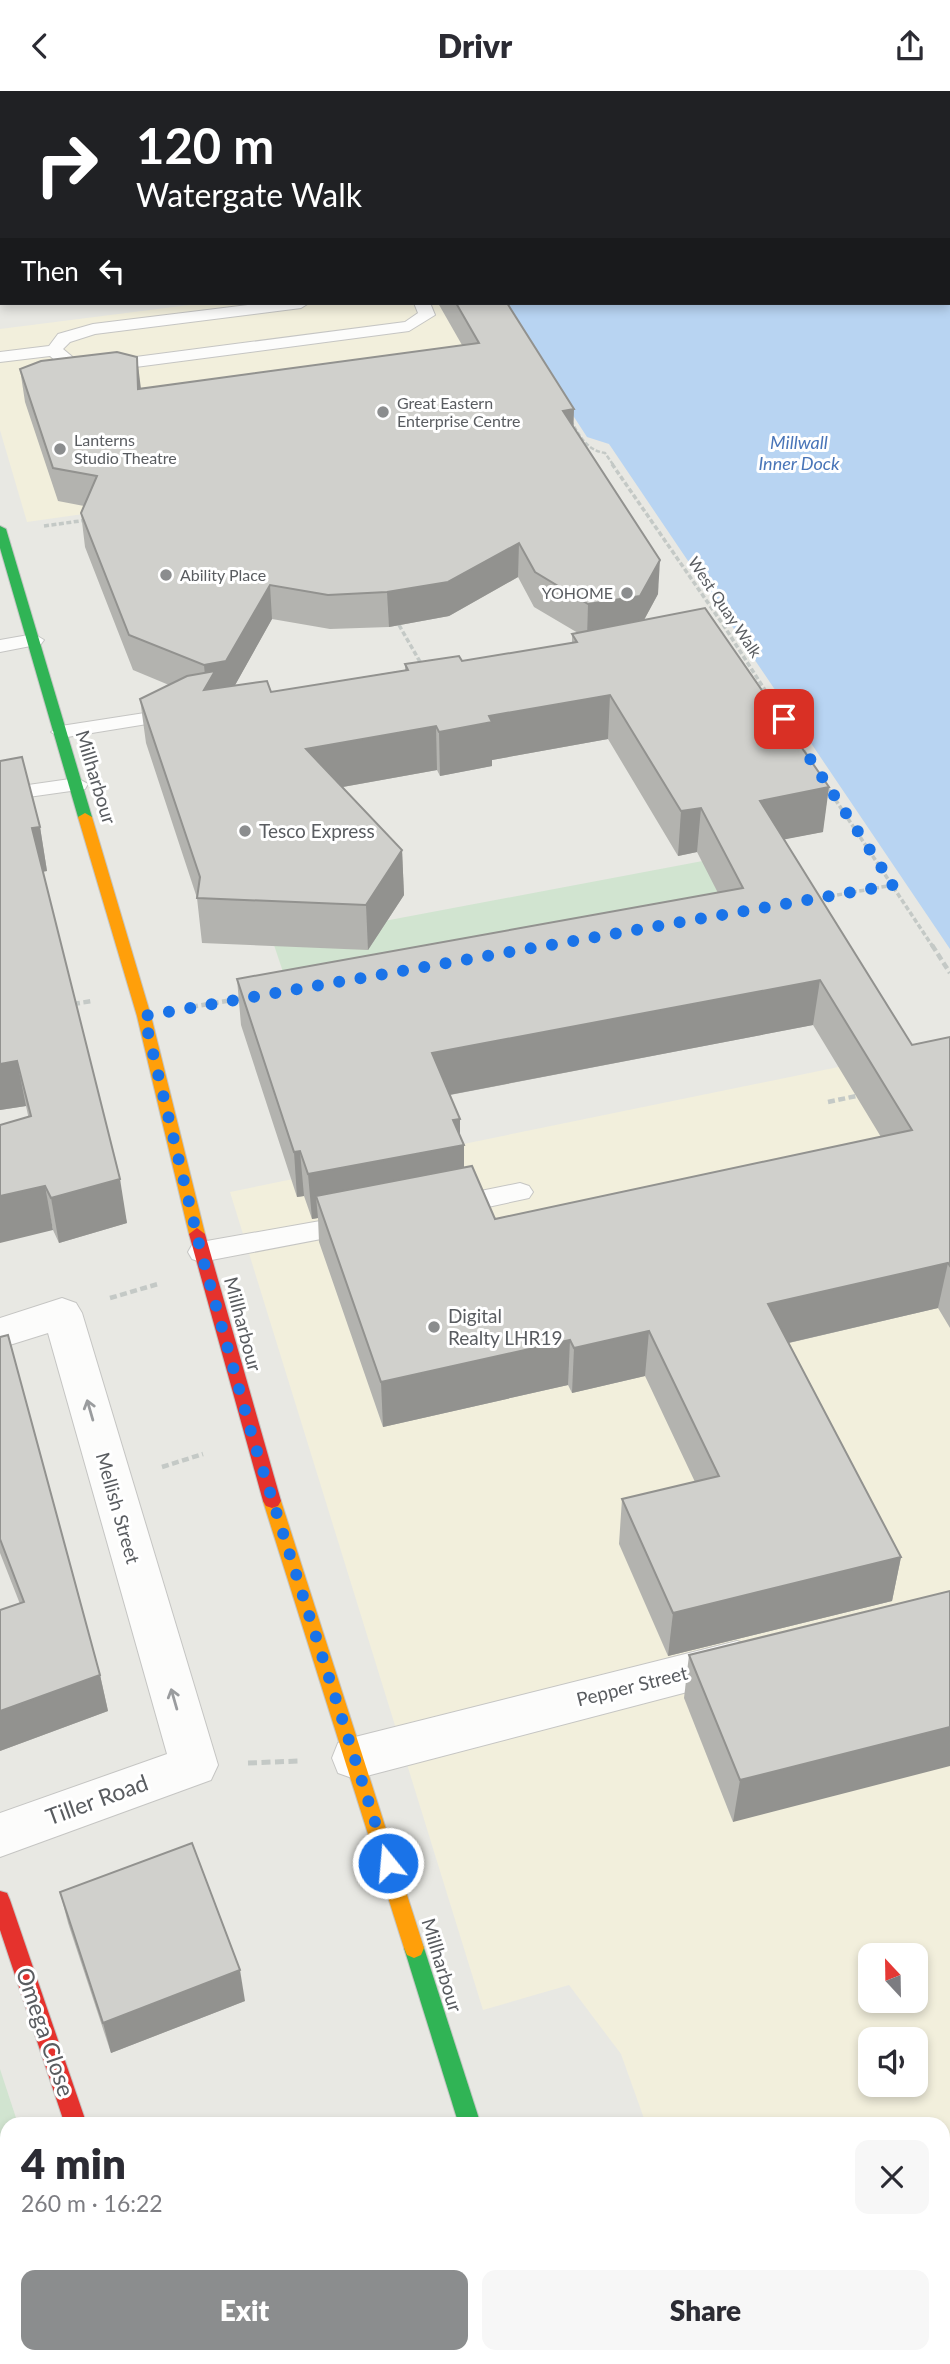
<!DOCTYPE html>
<html lang="en">
<head>
<meta charset="utf-8">
<style>
  :root { --surface:#fff; --page:#f7f7f7; --text:#2b2b33; --muted:#7c7c81; --accent:#8b8d8e }
  body { margin:0; font-family:Lato,sans-serif; background:var(--page); color:var(--text); height:100vh; display:flex; flex-direction:column; font-size:26px; white-space:nowrap }
  * { box-sizing:border-box; margin:0 }
  p { font-size:23px; color:var(--muted) }
  .icon { flex:none; width:38px; height:38px; fill:none; stroke:currentColor; stroke-width:2; stroke-linecap:round; stroke-linejoin:round }
  .map { position:relative; flex:1; overflow:hidden }
  .sheet { position:absolute; left:0px; top:2026px; width:950px; height:247px; display:flex; flex-direction:column; background:var(--surface); border-radius:21px 21px 0 0; box-shadow:0 4px 10px #0003 }
  .sheet>* { flex:none }
  .hud { position:absolute; left:0px; top:0px; width:950px; height:214px; box-shadow:0 4px 10px #0003; background:#202124; color:#fff; overflow:hidden }
  .needle { width:46px; rotate:338deg }
  .fabs { position:absolute; left:858px; top:1852px; display:grid; gap:14px }
  .fabs a { display:grid; place-items:center; width:70px; height:70px; border-radius:14px; background:var(--surface); box-shadow:0 4px 10px #0003; font-size:35px }
  .pin { position:absolute; display:grid; place-items:center; width:60px; height:60px; color:#fff; margin:-30px; border-radius:14px; box-shadow:0 4px 10px #0006 }
  .me { position:absolute; width:77px; margin:-38px; rotate:343deg; stroke-linejoin:round; filter:drop-shadow(0 0 5px #0008) }
  .turn { display:flex; align-items:center; gap:24px; height:147px; padding:0 21px; font-size:32px }
  .turn .icon { width:91px; height:91px; stroke-width:2.5 }
  .turn b { display:block; font-size:49px; line-height:60px }
  .then { display:flex; align-items:center; height:66px; padding:0 21px; background:#0003; gap:14px; font-size:26px }
  .round { display:grid; place-items:center; flex:none; width:74px; height:74px; border-radius:14px; background:var(--page) }
  .headline { display:flex; align-items:center; justify-content:space-between; height:119px; padding:0 21px }
  h1 { font-size:42px; font-weight:800; line-height:52px }
  .action { display:flex; gap:14px; margin-top:auto; padding:14px 21px }
  .action a { flex:1; height:80px; border-radius:14px; background:var(--accent); color:#fff; font-size:28px; font-weight:800; line-height:80px; text-align:center }
  .action a+a { background:var(--page); color:var(--text) }
  header { display:flex; justify-content:space-between; align-items:center; height:91px; padding:0 21px; background:var(--surface); font-size:32px; font-weight:800 }
  .map>svg:first-child { display:block }
  .commercial { fill:#f2efdc; fill-rule:evenodd }
  .green { fill:#d1e4d0 }
  .water { fill:#b8d4f2 }
  .lines { fill:none; stroke-linecap:round; stroke-linejoin:round }
  .lane-casing { stroke:#c5c5c3; stroke-width:2 }
  .street-casing { stroke:#c5c5c3; stroke-width:2 }
  .fast-casing { stroke:#c5c6c4; stroke-width:2 }
  .slow-casing { stroke:#c5c6c4; stroke-width:2 }
  .jam-casing { stroke:#c5c6c4; stroke-width:2 }
  .path-far3 { stroke:#c4c9c6; stroke-width:2.5; stroke-dasharray:4.5 2; stroke-linecap:butt }
  .path-far2 { stroke:#c4c9c6; stroke-width:3.5; stroke-dasharray:5 2.5; stroke-linecap:butt }
  .path-far1 { stroke:#c4c9c6; stroke-width:4.5; stroke-dasharray:7 3.5; stroke-linecap:butt }
  .path { stroke:#c4c9c6; stroke-width:5; stroke-dasharray:9 4.5; stroke-linecap:butt }
  .lane { fill:#fcfcfb; fill-rule:evenodd }
  .street { fill:#fcfcfb; fill-rule:evenodd }
  .fast { fill:#30b455; fill-rule:evenodd }
  .slow { fill:#ff9f0a; fill-rule:evenodd }
  .jam { fill:#e5322d; fill-rule:evenodd }
  .wall { fill:#b3b3af; fill-rule:evenodd }
  .shaded-wall { fill:#92928f }
  .building { fill:#d0d0cc; stroke:#92928f; stroke-width:2 }
  .oneway { stroke:#9a9c9e }
  .route { stroke:#1a73e8; stroke-width:12; stroke-dasharray:0 21.6 }
  .poi-dot { fill:#8b8d8e; stroke:#fff; stroke-width:2.5 }
  .labels { text-anchor:middle; stroke-width:6; stroke-linejoin:round; paint-order:stroke }
  .far-poi-label { font-size:16px; fill:#595c60; stroke:#fff; text-anchor:start }
  .far-street-label { font-size:16px; fill:#595c60; stroke:#fff }
  .far-water-label { font-size:18px; font-style:italic; fill:#4975b8; stroke:#fff }
  .street-label { font-size:19px; fill:#595c60; stroke:#fff }
  .poi-label { font-size:19px; fill:#595c60; stroke:#fff; text-anchor:start }
  .near-street-label { font-size:23px; fill:#595c60; stroke:#fff }
</style>
</head>
<body>
<header><svg class="icon" aria-label="back" viewBox="0 0 24 24"><path d="M15 5l-7 7 7 7"/></svg>Drivr<svg class="icon" aria-label="share" viewBox="0 0 24 24"><path d="M12 15V3M7 8l5-5 5 5M5 13v7h14v-7"/></svg></header>
<div class="map">
<svg width="950" height="2273" viewBox="0 0 950 2273">
  <rect width="100%" height="100%" fill="#e8e8e3"/>
  <!-- commercial -->
  <g class="commercial">
    <polygon points="205,212 488,212 577,353 27,431 0,339 0,238"/>
    <path d="M950,953v1320h-506l3,-7h496v-232l-297,-1 -25,-70 -52,-69 -86,25 -253,-818zM870,1864h45v45h-45zM870,1948h45v45h-45z"/>
  </g>
  <!-- green -->
  <g class="green">
    <polygon points="745,762 765,798 284,884 273,851"/>
    <polygon points="0,1978 18,2033 7,2034 7,2087 0,2090"/>
  </g>
  <!-- water -->
  <polygon class="water" points="949,67 950,68 950,858 609,353 587,346 500,212 948,212"/>
  <g class="lines">
    <defs>
      <g id="lane">
        <polygon points="0,67 2,67 0,76"/>
        <polygon points="264,212 309,212 301,217 95,243 70,251 63,258 75,268 105,270 405,231 418,222 414,212 430,212 435,224 409,240 105,280 64,277 50,265 0,271 0,261 49,255 58,243 93,233"/>
        <polygon points="34,543 44,549 41,553 0,561 0,549"/>
        <polygon points="177,617 184,619 187,623 184,627 61,647 51,641 61,635"/>
        <polygon points="77,687 88,693 85,698 0,710 0,698"/>
        <polygon points="520,1092 529,1095 533,1101 529,1107 451,1124 442,1122 438,1115 442,1108 451,1106"/>
        <polygon points="354,1124 363,1126 367,1133 363,1140 201,1171 192,1168 188,1161 192,1154 201,1151"/>
        <polygon points="382,2266 420,2266 418,2273 380,2273"/>
      </g>
      <g id="street">
        <polygon points="62,1207 76,1212 82,1222 218,1674 211,1689 0,1766 0,1722 167,1663 48,1242 0,1257 0,1227"/>
        <polygon points="737,1550 753,1555 760,1569 753,1583 737,1588 355,1688 338,1682 332,1667 338,1652 355,1646"/>
        <polygon points="7,2157 7,2213 0,2216 0,2160"/>
        <polygon points="943,2226 950,2229 950,2273 923,2273 920,2266 943,2266"/>
      </g>
      <g id="fast">
        <polygon points="0,435 6,438 92,726 90,729 80,729 78,726 0,457"/>
        <polygon points="414,1847 421,1850 424,1857 481,2034 459,2034 404,1857 407,1850"/>
      </g>
      <g id="slow">
        <polygon points="85,722 92,726 151,925 205,1143 197,1149 189,1143 137,925 78,726"/>
        <polygon points="272,1403 278,1405 281,1410 424,1857 421,1864 414,1867 407,1864 404,1857 263,1410 266,1405"/>
      </g>
      <g id="jam">
        <polygon points="197,1137 205,1143 281,1410 278,1415 272,1417 266,1415 263,1410 189,1143"/>
        <polygon points="0,1800 7,1802 10,1809 87,2034 65,2034 0,1839"/>
      </g>
    </defs>
    <!-- lane casing -->
    <use href="#lane" class="lane-casing"/>
    <!-- street casing -->
    <use href="#street" class="street-casing"/>
    <!-- fast casing -->
    <use href="#fast" class="fast-casing"/>
    <!-- slow casing -->
    <use href="#slow" class="slow-casing"/>
    <!-- jam casing -->
    <use href="#jam" class="jam-casing"/>
    <!-- path-far3 -->
    <path class="path-far3" d="M571,330c9,15 15,29 34,32l9,13"/>
    <!-- path-far2 -->
    <g class="path-far2">
      <polyline points="612,373 724,535 809,668"/>
      <polyline points="44,435 87,429"/>
      <polyline points="399,534 423,576"/>
      <polyline points="827,696 933,856"/>
      <polyline points="815,808 893,794"/>
    </g>
    <!-- path-far1 -->
    <g class="path-far1">
      <polyline points="932,854 950,882"/>
      <polyline points="73,913 92,910"/>
      <polyline points="191,916 244,907"/>
      <polyline points="828,1011 861,1004"/>
      <polyline points="110,1207 158,1193"/>
      <polyline points="162,1376 203,1363"/>
    </g>
    <!-- path -->
    <polyline class="path" points="248,1672 299,1670"/>
    <!-- lane -->
    <use href="#lane" class="lane"/>
    <!-- street -->
    <use href="#street" class="street"/>
    <!-- fast -->
    <use href="#fast" class="fast"/>
    <!-- slow -->
    <use href="#slow" class="slow"/>
    <!-- jam -->
    <use href="#jam" class="jam"/>
  </g>
  <!-- wall -->
  <g class="wall">
    <polygon points="0,0 503,0 505,2 2,2 2,55 0,55"/>
    <polygon points="779,0 950,0 950,8 948,8 948,2 781,2"/>
    <path d="M438,212h69l67,124 84,167 -14,26 179,212 -39,7 128,206 38,-8v291l-12,-20 -149,35 112,214 -9,44 -224,55 -49,-112 3,-45 73,-17 -50,-106 -73,17 -4,-8 -185,42 -64,-185 -1,-24 -6,1 -8,-23 -7,1 -56,-172 -4,-46 481,-86 -21,-41 -19,4 -70,-117 -116,21v6l-52,10 -3,-6 -94,17 59,63 2,45 -36,55 -166,-7 -5,-45 -51,-155 -6,-44 29,-14 -36,-15 -48,-123 -4,-34 3,-7 -26,-5 -33,-99 -5,-33 120,20 322,-44zM518,486l16,30 44,26 -6,1v9l-110,18 -57,3v6l-134,22 -36,-7 37,-66 58,10 59,-2 60,-11zM813,934l68,112 -386,82 -31,-51v-23l-4,-8v-18l-10,-24z"/>
    <polygon points="0,670 40,736 47,780 43,781 127,1132 59,1152 53,1139 26,1015 0,1019"/>
    <polygon points="0,1246 100,1584 108,1620 0,1660 0,1519 20,1513 0,1462"/>
    <polygon points="950,1500 733,1731 684,1607 689,1564"/>
    <polygon points="60,1801 245,1910 111,1962 68,1832"/>
  </g>
  <!-- shaded-wall -->
  <g class="shaded-wall">
    <polygon points="99,0 139,0 139,2 89,2"/>
    <polygon points="904,0 950,0 950,8 948,8 948,2 904,2"/>
    <rect x="0" y="27" width="2" height="28"/>
    <polygon points="948,140 950,140 950,160 949,169"/>
    <polygon points="137,266 141,298 138,298"/>
    <polygon points="574,318 573,351 563,320"/>
    <polygon points="519,452 518,486 449,525 389,536 387,501"/>
    <polygon points="660,469 658,503 638,540 587,548 588,513"/>
    <polygon points="270,494 272,528 229,605 204,599 206,596 204,574"/>
    <polygon points="610,604 608,648 492,669 492,675 440,685 439,641 489,625"/>
    <polygon points="436,635 437,679 309,702 306,658"/>
    <polygon points="829,696 823,741 755,754 760,710"/>
    <polygon points="701,717 697,761 678,765 681,720"/>
    <polygon points="40,736 47,780 39,781 32,737"/>
    <polygon points="402,759 404,804 368,859 366,814"/>
    <polygon points="820,889 813,934 433,1007 432,962"/>
    <polygon points="17,970 26,1015 0,1019 0,973"/>
    <polygon points="460,1028 460,1055 464,1054 464,1100 316,1105 318,1127 312,1128 308,1083 453,1029"/>
    <polygon points="300,1060 304,1105 297,1106 294,1061"/>
    <polygon points="120,1088 127,1132 59,1152 51,1107"/>
    <polygon points="45,1095 53,1139 0,1152 0,1105"/>
    <polygon points="948,1172 938,1217 762,1258 768,1213"/>
    <polygon points="649,1240 645,1285 572,1302 574,1257"/>
    <polygon points="570,1249 568,1294 383,1336 381,1291"/>
    <polygon points="901,1466 892,1510 668,1565 673,1522"/>
    <polygon points="100,1584 108,1620 0,1660 0,1620"/>
    <polygon points="950,1636 950,1675 733,1731 740,1689"/>
    <polygon points="240,1879 245,1910 111,1962 103,1932"/>
  </g>
  <!-- building -->
  <g class="building">
    <polygon points="0,0 99,0 89,2 2,2 2,27 0,27"/>
    <polygon points="174,0 503,0 505,2 260,2 260,1 249,2 177,2"/>
    <polygon points="810,0 922,0 924,2 812,2"/>
    <polygon points="948,25 950,26 950,140 948,140"/>
    <polygon points="456,212 507,212 574,318 563,320 660,469 640,505 588,513 535,481 519,452 448,491 387,501 328,504 270,494 226,570 204,574 129,544 81,422 97,385 53,377 20,278 41,270 117,261 137,266 138,298 479,252"/>
    <polygon points="705,517 829,696 760,710 912,954 950,946 950,1175 948,1172 768,1213 901,1466 673,1522 622,1408 719,1385 649,1240 574,1257 570,1249 381,1291 316,1105 472,1075 495,1128 912,1039 820,889 432,962 460,1028 453,1029 464,1054 308,1083 300,1060 294,1061 237,888 743,797 701,717 681,720 610,604 489,625 492,631 439,641 436,635 306,658 402,759 366,814 197,807 200,786 140,608 187,585 215,580 204,599 267,590 271,601 408,579 405,573 459,565 462,570 577,551 572,543"/>
    <polygon points="22,666 40,736 32,737 120,1088 51,1107 45,1095 0,1105 0,1034 31,1025 17,970 0,973 0,670"/>
    <polygon points="8,1244 100,1584 0,1620 0,1519 24,1511 0,1448 0,1246"/>
    <polygon points="950,1500 950,1636 740,1689 689,1564"/>
    <polygon points="192,1752 240,1879 103,1932 60,1801"/>
    <polygon points="71,2266 234,2266 236,2273 56,2273"/>
  </g>
  <!-- one-way arrows -->
  <defs><path id="oneway-shaft" d="M-6 0H5M1.5-3L5.5 0L1.5 3" fill="none" stroke-width="1.6" stroke-linecap="round" stroke-linejoin="round" transform="scale(1.75)"/></defs>
  <g class="oneway">
    <use href="#oneway-shaft" transform="translate(90 1319) rotate(-106)"/>
    <use href="#oneway-shaft" transform="translate(174 1608) rotate(-106)"/>
  </g>
  <g class="lines">
    <!-- route -->
    <polyline class="route" points="388,1772 253,1348 201,1161 144,925 893,794 784,628"/>
  </g>
  <!-- markers -->
  <g class="poi-dot">
    <circle cx="383" cy="321" r="7"/>
    <circle cx="60" cy="358" r="7"/>
    <circle cx="166" cy="484" r="7"/>
    <circle cx="627" cy="502" r="7"/>
    <circle cx="245" cy="740" r="7"/>
    <circle cx="434" cy="1236" r="7"/>
  </g>
  <g class="labels">
    <!-- far-poi labels -->
    <g class="far-poi-label">
      <text x="397" y="318">Great Eastern<tspan x="397" dy="18">Enterprise Centre</tspan></text>
      <text x="74" y="355">Lanterns<tspan x="74" dy="18">Studio Theatre</tspan></text>
      <text x="180" y="490">Ability Place</text>
      <text x="613" y="508" text-anchor="end">YOHOME</text>
    </g>
    <!-- far-street labels -->
    <g class="far-street-label">
      <text transform="translate(725 516) rotate(56)" y="6">West Quay Walk</text>
    </g>
    <!-- far-water labels -->
    <g class="far-water-label">
      <text x="799" y="358">Millwall<tspan x="799" dy="21">Inner Dock</tspan></text>
    </g>
    <!-- street labels -->
    <g class="street-label">
      <text transform="translate(96 686) rotate(73)" y="7">Millharbour</text>
      <text transform="translate(243 1233) rotate(75)" y="7">Millharbour</text>
      <text transform="translate(118 1417) rotate(74)" y="7">Mellish Street</text>
      <text transform="translate(632 1595) rotate(-14)" y="7">Pepper Street</text>
      <text transform="translate(442 1874) rotate(73)" y="7">Millharbour</text>
    </g>
    <!-- poi labels -->
    <g class="poi-label">
      <text x="259" y="747">Tesco Express</text>
      <text x="448" y="1232">Digital<tspan x="448" dy="22">Realty LHR19</tspan></text>
    </g>
    <!-- near-street labels -->
    <g class="near-street-label">
      <text transform="translate(97 1709) rotate(-20)" y="8">Tiller Road</text>
      <text transform="translate(45 1941) rotate(71)" y="8">Omega Close</text>
    </g>
  </g>
</svg>
<div class="fabs">
<a><svg class="needle" viewBox="-14 -14 28 28"><path d="M0-13l5 13h-10z" fill="#e53935"/><path d="M0 13l5-13h-10z" fill="#7c7c81"/></svg></a>
<a><svg class="icon" aria-label="sound" viewBox="0 0 24 24"><path d="M4 9h4l5-4v14l-5-4H4zM17 9q2 3 0 6"/></svg></a>
</div>
<div class="pin" style="left:784px;top:628px;background:#d93025"><svg class="icon" aria-label="arrive" viewBox="0 0 24 24"><path d="M6 21V4h12l-3 4 3 4H6"/></svg></div>
<svg class="me" style="left:388px;top:1772px" viewBox="-20 -20 40 40"><circle r="17" fill="#1a73e8" stroke="#fff" stroke-width="3"/><path d="M0-11L8 9 0 5-8 9z" fill="#fff"/></svg>
<div class="hud">
<div class="turn"><svg class="icon" aria-label="right" viewBox="0 0 24 24"><path d="M7 20v-9h11M14 6l5 5-5 5"/></svg><div><b>120 m</b>Watergate Walk</div></div>
<div class="then">Then<svg class="icon" aria-label="left" viewBox="0 0 24 24"><path d="M17 20v-9H6M10 6l-5 5 5 5"/></svg></div>
</div>
<section class="sheet">
<div class="headline"><div><h1>4 min</h1><p>260 m · 16:22</p></div><a class="round"><svg class="icon" aria-label="close" viewBox="0 0 24 24"><path d="M6 6l12 12M18 6L6 18"/></svg></a></div>
<div class="action"><a>Exit</a><a>Share</a></div>
</section>
</div>
</body>
</html>
